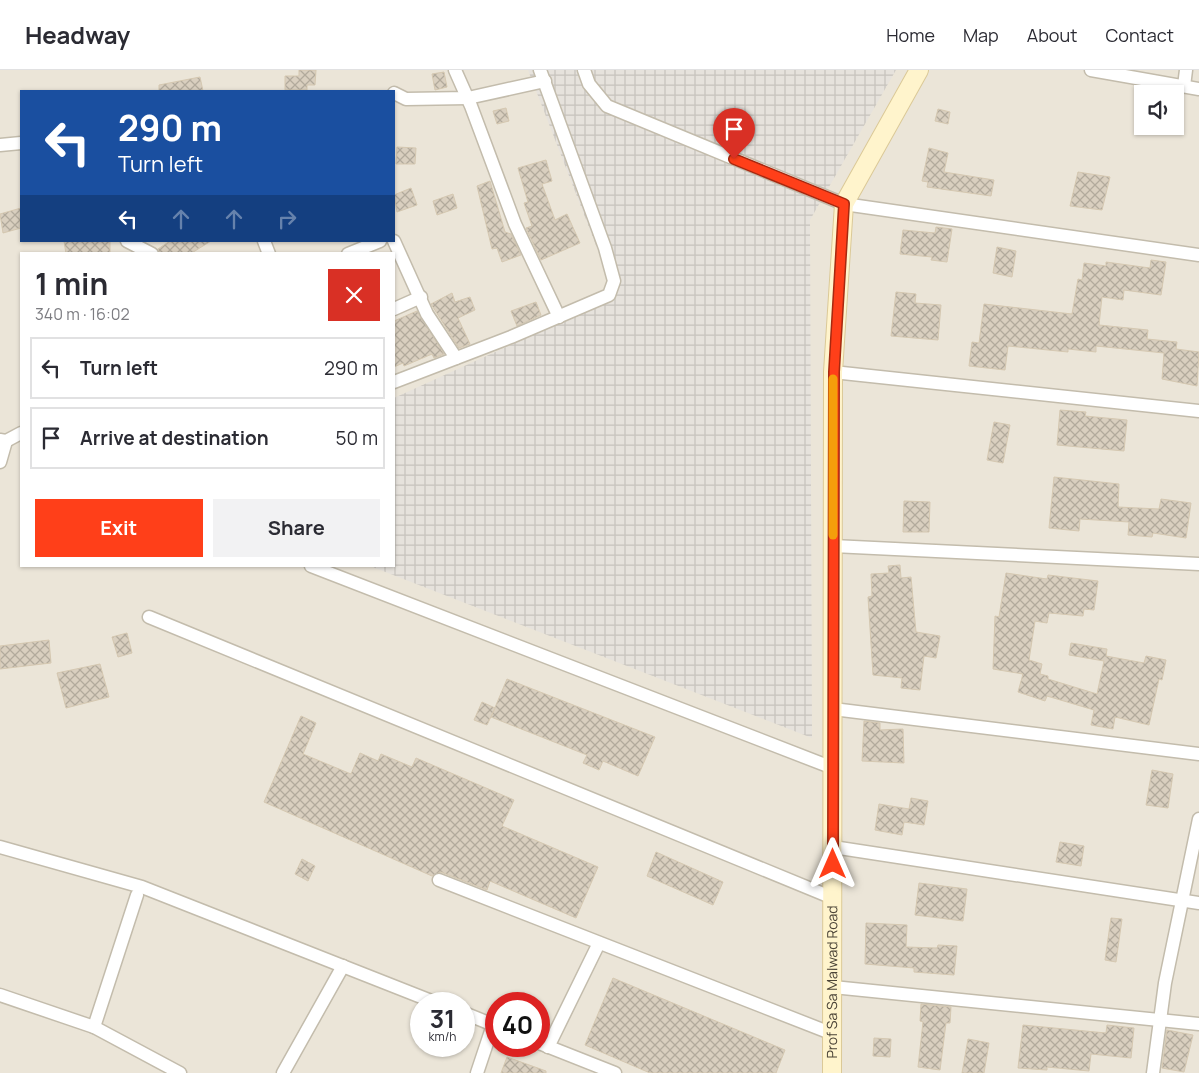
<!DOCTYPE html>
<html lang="en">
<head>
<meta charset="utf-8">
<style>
  :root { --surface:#fff; --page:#f2f2f3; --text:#2b2b33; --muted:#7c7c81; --line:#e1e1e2; --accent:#ff3f19 }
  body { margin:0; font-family:Manrope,sans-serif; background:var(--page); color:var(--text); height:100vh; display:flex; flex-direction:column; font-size:19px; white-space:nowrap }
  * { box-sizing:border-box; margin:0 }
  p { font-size:16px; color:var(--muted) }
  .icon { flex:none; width:28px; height:28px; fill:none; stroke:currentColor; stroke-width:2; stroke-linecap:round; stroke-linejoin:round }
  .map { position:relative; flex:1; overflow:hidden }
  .details { position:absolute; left:20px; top:182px; width:375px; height:315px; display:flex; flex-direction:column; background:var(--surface); border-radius:0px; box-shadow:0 1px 4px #0004 }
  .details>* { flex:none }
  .guide { position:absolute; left:20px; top:20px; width:375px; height:152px; border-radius:0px; box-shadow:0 1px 4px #0004; background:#1a4fa0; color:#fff; overflow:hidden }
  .tools { position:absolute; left:1134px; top:15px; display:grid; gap:10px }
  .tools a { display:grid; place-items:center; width:50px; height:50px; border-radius:0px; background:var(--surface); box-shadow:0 1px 4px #0004; font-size:25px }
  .speed { position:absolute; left:410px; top:922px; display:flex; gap:10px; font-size:25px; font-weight:700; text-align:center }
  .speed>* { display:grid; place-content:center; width:65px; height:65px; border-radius:50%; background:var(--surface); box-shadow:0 1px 4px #0004; line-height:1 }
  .speed small { font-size:12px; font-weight:400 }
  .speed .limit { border:8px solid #d22; background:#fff; color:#111 }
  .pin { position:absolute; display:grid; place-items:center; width:42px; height:42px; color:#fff; margin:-51px -21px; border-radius:50% 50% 50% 0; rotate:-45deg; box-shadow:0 0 5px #0007 }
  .pin .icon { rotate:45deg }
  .me { position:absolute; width:55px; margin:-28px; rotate:0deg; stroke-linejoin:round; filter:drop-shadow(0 0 4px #0008) }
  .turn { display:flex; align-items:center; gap:18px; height:105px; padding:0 15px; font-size:22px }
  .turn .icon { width:65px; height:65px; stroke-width:2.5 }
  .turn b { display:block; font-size:35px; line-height:42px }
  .lanes { display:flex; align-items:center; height:48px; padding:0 15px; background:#0003; justify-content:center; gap:25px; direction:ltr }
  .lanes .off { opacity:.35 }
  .round { display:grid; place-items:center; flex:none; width:52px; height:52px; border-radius:0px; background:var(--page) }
  .headline { display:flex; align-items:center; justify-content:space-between; height:85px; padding:0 15px }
  h1 { font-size:30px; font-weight:700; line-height:38px }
  .button { display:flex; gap:10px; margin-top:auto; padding:10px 15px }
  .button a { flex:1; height:58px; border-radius:0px; background:var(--accent); color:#fff; font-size:20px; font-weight:700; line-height:58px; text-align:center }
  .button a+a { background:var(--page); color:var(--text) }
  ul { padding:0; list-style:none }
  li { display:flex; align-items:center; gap:15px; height:62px; margin:0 10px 8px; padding:0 5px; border:2px solid var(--line); border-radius:0px }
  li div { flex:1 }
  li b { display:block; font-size:19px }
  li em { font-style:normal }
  header { display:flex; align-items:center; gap:30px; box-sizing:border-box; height:70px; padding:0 25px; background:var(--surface); border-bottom:1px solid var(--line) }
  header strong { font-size:24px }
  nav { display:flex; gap:28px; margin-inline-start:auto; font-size:18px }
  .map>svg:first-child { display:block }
  .residential { fill:#ebe5d8; fill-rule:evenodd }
  .industrial { fill:url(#industrial-grid) }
  .building { fill:url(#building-cross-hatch); stroke:#d5c8b1 }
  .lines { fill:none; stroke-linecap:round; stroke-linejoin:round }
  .street-casing { stroke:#c3bcac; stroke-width:15 }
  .secondary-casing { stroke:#dbc997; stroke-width:20 }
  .street { stroke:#fff; stroke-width:12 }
  .secondary { stroke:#fff4cc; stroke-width:18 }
  .route-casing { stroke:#a62910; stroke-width:12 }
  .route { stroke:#ff3f19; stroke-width:9 }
  .slow { stroke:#f59e0b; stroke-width:9 }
  .labels { text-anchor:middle; stroke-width:5; stroke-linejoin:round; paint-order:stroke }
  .street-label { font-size:14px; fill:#4c4437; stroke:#fff }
</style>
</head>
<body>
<header>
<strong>Headway</strong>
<nav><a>Home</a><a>Map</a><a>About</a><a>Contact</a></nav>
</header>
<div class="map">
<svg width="1199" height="1003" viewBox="0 0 1199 1003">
  <defs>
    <pattern id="industrial-grid" width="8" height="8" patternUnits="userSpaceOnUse" patternTransform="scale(1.25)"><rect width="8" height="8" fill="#e6e2dc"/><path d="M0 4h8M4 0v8" fill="none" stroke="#c7c3bd"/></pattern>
    <pattern id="building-cross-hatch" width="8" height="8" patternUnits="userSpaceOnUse" patternTransform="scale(1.25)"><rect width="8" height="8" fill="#d9cfbf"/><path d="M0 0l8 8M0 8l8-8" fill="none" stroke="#b2aa9c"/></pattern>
  </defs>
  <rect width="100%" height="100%" fill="#f7f3eb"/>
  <!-- residential -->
  <path class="residential" d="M0,0h1199v1003h-1199zM21,21h373v150h-373zM1142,24h33v32h-33zM21,184h373v312h-373zM421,934h43v42h-43zM496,934h43v42h-43z"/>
  <!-- industrial -->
  <polygon class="industrial" points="528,0 896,0 810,150 812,668 370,496 394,496 394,328 616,227"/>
  <!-- building -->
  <g class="building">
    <polygon points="299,0 316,0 315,15 307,15 307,20 285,20 285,6 299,6"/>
    <polygon points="444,2 447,17 435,20 432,4"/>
    <polygon points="200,7 203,21 159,21 159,15"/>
    <polygon points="506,38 509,51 497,54 493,41"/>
    <polygon points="938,39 950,42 948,54 935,51"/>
    <polygon points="397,77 416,78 415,94 396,94"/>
    <polygon points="929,78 948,83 944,102 994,110 991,126 927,117 928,112 922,111"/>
    <polygon points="546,90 552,111 542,114 555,150 567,144 580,173 541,190 526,158 532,156 524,133 528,132 518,98"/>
    <polygon points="1078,102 1110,107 1102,140 1070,136"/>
    <polygon points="490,111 505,162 511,164 521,185 502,192 497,178 492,179 477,116"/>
    <polygon points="411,118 417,135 397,142 394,125"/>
    <polygon points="453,124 457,138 437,145 433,131"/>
    <polygon points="21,138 21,158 3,163 0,144"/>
    <polygon points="936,157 952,159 947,192 931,190 932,187 900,184 903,160 935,163"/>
    <polygon points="64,171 110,171 110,184 66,184"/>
    <polygon points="170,171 211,171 190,184 160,184 158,179"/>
    <polygon points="997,177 1016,181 1012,207 993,203"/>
    <polygon points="1151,190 1166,192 1161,225 1124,220 1123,230 1102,227 1099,255 1148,260 1147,269 1177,272 1176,279 1199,282 1197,316 1162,309 1164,283 1096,276 1096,282 1068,279 1068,282 1008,276 1005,300 969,296 972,272 979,273 984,234 1072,244 1078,209 1082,210 1084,193 1106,196 1106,192 1150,198"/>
    <polygon points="896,222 916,224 915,233 941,235 938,270 891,266"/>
    <polygon points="452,223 455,232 470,227 475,240 458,248 470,274 459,278 431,234"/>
    <polygon points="536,232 541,245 517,256 511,241"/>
    <polygon points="417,241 444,284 434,288 432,284 404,296 403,293 394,297 394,251"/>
    <polygon points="1060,340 1086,342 1085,346 1127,350 1124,381 1057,375"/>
    <polygon points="994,352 1010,355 1003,393 987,390"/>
    <polygon points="1054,407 1119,414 1118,437 1159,439 1161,429 1191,433 1186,468 1153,463 1152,467 1128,465 1129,452 1080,449 1079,461 1049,458"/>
    <polygon points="904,431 930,432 929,462 903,462"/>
    <polygon points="900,495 901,508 911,507 916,562 940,566 936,588 924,586 920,620 901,618 902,608 873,605 868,527 872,526 871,504 889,503 888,496"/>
    <polygon points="1006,503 1047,509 1048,505 1098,511 1094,540 1084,539 1083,546 1049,543 1047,553 1035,551 1029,590 1042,594 1040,604 1048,606 1048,609 1097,624 1104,591 1069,585 1071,573 1107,579 1106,586 1144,593 1146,586 1166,590 1162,610 1159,609 1149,655 1115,647 1113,659 1091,655 1094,640 1047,626 1045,631 1018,622 1023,604 993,599 995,546 999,547"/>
    <polygon points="127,563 132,583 118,587 112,567"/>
    <polygon points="49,570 51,593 0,599 0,576"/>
    <polygon points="100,594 109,627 66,638 57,603"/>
    <polygon points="507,609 655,667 638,706 603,691 599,700 583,693 587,685 491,647"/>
    <polygon points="482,632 495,638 487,655 474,650"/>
    <polygon points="301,646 316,653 303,684 351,704 360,683 378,691 381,684 412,697 416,688 514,730 502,756 598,797 576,848 490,811 487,820 441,802 432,806 264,732"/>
    <polygon points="864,651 880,653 880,660 903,659 904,693 862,691"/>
    <polygon points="1152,700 1173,704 1168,738 1146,735"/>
    <polygon points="911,728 928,731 924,755 904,752 902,765 875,760 879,734 909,739"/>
    <polygon points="1060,772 1084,776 1081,796 1056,792"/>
    <polygon points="656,782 723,812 713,835 647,806"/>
    <polygon points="302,789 315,796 308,811 295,804"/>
    <polygon points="919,813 967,819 963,851 915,845"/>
    <polygon points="1111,848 1122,849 1116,892 1105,890"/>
    <polygon points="866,853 907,855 906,877 937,878 938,875 957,876 954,905 914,902 914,898 865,894"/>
    <polygon points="613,908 785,980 776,1003 650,1003 585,975"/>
    <polygon points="921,934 951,937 950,953 946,953 940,1000 918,997 923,952 920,951"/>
    <polygon points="1023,955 1106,963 1107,955 1134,958 1131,988 1091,984 1089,1001 1047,997 1047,1000 1018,998"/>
    <polygon points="1167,960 1193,965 1184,1002 1162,998"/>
    <polygon points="874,968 891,969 890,987 873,986"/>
    <polygon points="968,969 989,973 984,1003 962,1003"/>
    <polygon points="507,987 546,1001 546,1003 501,1003"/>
  </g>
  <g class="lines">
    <defs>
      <g id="street">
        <polyline points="455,0 471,36 515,154 559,247"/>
        <polyline points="584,0 589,14 607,36 844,134 1199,185"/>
        <polyline points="1091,0 1199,19"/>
        <polyline points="1184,16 1186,0"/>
        <polyline points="394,23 406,29 468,28 545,11"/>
        <polyline points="0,75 21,73"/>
        <polyline points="127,171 152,184"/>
        <polyline points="264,171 269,184"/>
        <polyline points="394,171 427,244 456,288"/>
        <polyline points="348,184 380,171"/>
        <polyline points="394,239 421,227"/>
        <polyline points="833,302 1199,341"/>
        <polyline points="394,312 511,267 609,225 614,211 605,178 540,0"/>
        <polyline points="0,370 6,371 21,363"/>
        <polyline points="0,392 6,371"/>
        <polyline points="833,476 1199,494"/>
        <polyline points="311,496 833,698"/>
        <polyline points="149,547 833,828"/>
        <polyline points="833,639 1199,684"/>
        <polyline points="0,777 142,817 439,934"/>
        <polyline points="833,777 1199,833"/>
        <polyline points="439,810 833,964"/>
        <polyline points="833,917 1199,954"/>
        <polyline points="0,925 94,957 180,1003"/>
        <polyline points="464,943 496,956"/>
        <polyline points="94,957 137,825"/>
        <polyline points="539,973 615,1003"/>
        <polyline points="548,977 599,873"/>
        <polyline points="283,1003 343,896"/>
        <polyline points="477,1003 493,955"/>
        <polyline points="1153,1003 1165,913 1199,749"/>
      </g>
      <g id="secondary">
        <path id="s1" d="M832,1003l1,-701 11,-168 75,-134"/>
      </g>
    </defs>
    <!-- street casing -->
    <use href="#street" class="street-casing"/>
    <!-- secondary casing -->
    <use href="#secondary" class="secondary-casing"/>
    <!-- street -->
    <use href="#street" class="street"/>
    <!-- secondary -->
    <use href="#secondary" class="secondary"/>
  </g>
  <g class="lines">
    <defs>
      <polyline id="route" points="734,89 844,134 834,302 833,794"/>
    </defs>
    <!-- route casing -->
    <use href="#route" class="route-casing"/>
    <!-- route -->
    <use href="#route" class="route"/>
    <!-- slow -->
    <polyline class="slow" points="833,465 833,309"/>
  </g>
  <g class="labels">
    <!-- street labels -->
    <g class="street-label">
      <text dy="5" stroke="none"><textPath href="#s1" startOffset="91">Prof Sa Sa Malwad Road</textPath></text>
    </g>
  </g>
</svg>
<div class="tools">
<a><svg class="icon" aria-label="sound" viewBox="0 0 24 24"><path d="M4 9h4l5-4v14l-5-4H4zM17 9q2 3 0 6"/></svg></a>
</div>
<div class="speed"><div>31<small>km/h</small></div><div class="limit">40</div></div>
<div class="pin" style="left:734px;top:89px;background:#d93025"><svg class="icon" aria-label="arrive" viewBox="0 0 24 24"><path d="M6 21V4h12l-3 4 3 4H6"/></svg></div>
<svg class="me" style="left:833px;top:794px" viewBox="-20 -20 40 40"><path d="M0-17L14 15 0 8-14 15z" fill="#ff3f19" stroke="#fff" stroke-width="4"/></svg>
<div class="guide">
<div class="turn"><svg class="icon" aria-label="left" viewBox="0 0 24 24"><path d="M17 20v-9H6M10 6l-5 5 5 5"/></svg><div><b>290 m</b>Turn left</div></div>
<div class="lanes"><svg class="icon" aria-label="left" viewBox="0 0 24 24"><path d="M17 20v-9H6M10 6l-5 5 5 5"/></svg><svg class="icon off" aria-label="ahead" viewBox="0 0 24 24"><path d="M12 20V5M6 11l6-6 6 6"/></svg><svg class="icon off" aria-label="ahead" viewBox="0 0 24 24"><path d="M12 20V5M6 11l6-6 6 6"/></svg><svg class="icon off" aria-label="right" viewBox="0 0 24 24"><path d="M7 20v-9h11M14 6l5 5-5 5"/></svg></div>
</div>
<section class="details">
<div class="headline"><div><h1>1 min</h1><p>340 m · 16:02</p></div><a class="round" style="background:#d93025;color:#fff"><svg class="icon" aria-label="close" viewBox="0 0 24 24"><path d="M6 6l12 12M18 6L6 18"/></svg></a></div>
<ul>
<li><svg class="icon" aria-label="left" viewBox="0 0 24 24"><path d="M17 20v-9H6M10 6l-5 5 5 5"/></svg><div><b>Turn left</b></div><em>290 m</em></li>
<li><svg class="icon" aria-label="arrive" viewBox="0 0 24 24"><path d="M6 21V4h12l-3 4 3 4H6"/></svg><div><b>Arrive at destination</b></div><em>50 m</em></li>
</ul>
<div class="button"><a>Exit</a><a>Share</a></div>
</section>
</div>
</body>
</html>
